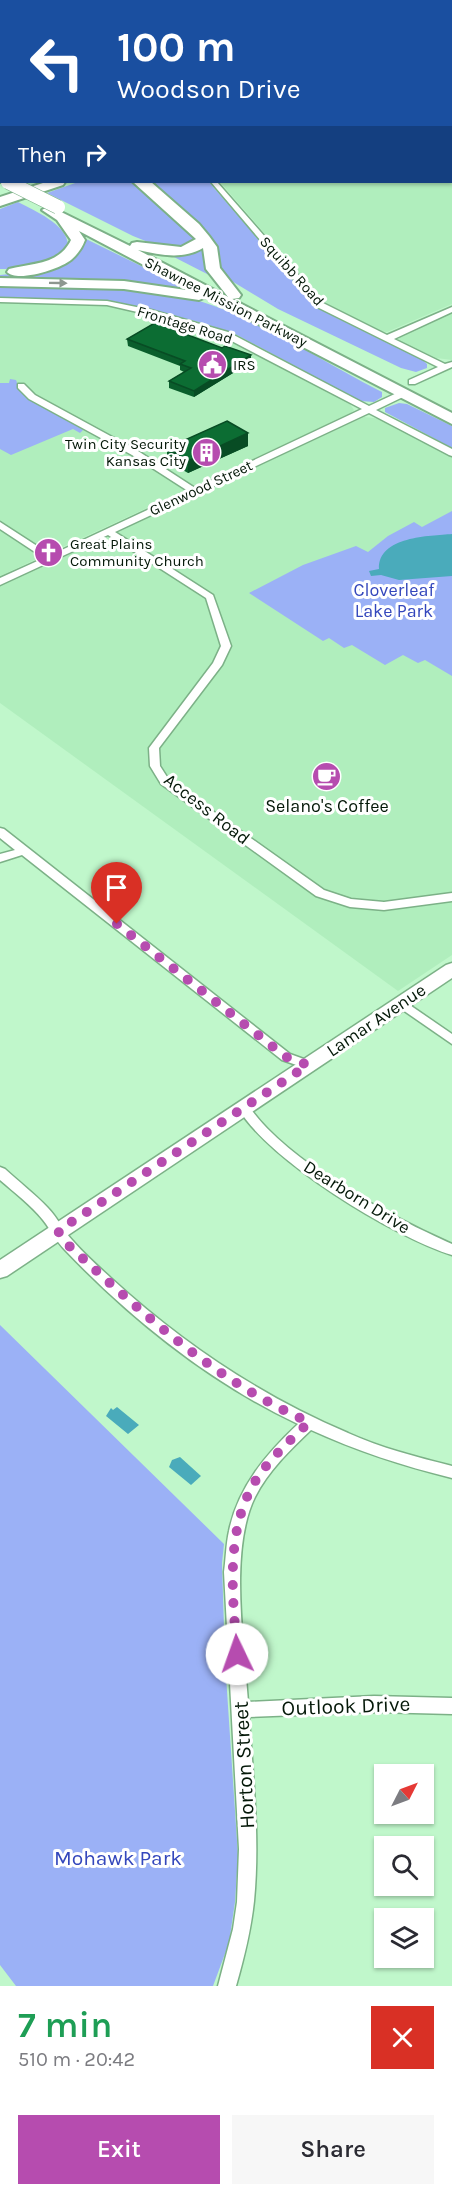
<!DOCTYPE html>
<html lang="en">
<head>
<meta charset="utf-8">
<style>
  :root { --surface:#fff; --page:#f7f7f7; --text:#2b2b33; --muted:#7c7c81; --accent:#b64caf }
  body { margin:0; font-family:Karla,sans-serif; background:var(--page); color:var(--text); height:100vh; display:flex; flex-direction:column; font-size:22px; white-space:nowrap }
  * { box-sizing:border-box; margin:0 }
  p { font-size:20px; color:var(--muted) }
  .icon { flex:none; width:33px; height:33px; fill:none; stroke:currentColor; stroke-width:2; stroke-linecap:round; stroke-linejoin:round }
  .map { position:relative; height:1986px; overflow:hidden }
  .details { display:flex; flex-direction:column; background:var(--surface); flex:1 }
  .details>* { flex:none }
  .banner { position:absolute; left:0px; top:0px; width:453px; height:183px; box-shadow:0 2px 4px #0004; background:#1a4fa0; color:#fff; overflow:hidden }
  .needle { width:39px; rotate:48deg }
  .tools { position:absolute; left:374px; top:1764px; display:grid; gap:12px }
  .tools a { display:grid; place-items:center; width:60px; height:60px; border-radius:0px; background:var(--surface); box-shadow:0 2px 4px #0004; font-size:30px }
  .pin { position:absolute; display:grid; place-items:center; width:51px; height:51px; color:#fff; margin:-62px -26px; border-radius:50% 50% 50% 0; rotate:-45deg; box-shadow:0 0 6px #0007 }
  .pin .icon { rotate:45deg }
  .me { position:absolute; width:66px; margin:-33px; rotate:357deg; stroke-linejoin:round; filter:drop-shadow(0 0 4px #0008) }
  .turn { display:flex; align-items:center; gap:21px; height:126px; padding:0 18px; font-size:27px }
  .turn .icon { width:78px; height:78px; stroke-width:2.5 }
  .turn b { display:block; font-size:42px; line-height:51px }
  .then { display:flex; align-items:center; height:57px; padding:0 18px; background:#0003; gap:12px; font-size:22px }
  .round { display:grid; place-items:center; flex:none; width:63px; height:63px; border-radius:0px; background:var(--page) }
  .overview { display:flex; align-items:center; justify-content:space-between; height:102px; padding:0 18px }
  h1 { font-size:36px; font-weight:600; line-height:45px; color:#1e9e55 }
  .action { display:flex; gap:12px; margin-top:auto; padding:12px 18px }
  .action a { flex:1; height:69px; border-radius:0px; background:var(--accent); color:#fff; font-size:24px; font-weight:600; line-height:69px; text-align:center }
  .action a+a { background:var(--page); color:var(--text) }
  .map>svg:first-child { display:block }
  .built { fill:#b0eebd }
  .green { fill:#9bb1f6 }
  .water { fill:#4aabbb }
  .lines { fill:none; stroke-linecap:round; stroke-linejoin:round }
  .street-casing { stroke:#7cb187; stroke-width:3 }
  .secondary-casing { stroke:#7cb187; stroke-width:3 }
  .highway-casing { stroke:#7cb187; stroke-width:4 }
  .street { fill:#fff; fill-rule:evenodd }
  .secondary { fill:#fff; fill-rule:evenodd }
  .highway { fill:#fff; fill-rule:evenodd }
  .highway-bridge-casing { stroke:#7cb187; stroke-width:15; stroke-linecap:butt }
  .highway-bridge { stroke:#fff; stroke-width:14 }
  .wall { fill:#0a5e2c }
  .shaded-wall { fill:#084c24 }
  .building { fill:#0c6d33; stroke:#084c24; stroke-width:1.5 }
  .oneway { fill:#8e9790 }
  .route { stroke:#b64caf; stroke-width:10; stroke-dasharray:0 18 }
  .labels { text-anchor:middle; stroke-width:6; stroke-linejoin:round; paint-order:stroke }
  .far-street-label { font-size:15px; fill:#041808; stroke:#fff }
  .far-poi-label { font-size:15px; fill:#041808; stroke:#fff; text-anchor:start }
  .park-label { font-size:18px; fill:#3447bc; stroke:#fff }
  .poi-label { font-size:18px; fill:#041808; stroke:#fff }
  .street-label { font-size:18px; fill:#041808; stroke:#fff }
  .near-street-label { font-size:21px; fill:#041808; stroke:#fff }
  .near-park-label { font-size:21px; fill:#3447bc; stroke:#fff }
</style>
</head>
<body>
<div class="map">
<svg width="452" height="1986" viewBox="0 0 452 1986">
  <rect width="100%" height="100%" fill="#c0f7cb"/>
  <!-- built -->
  <g class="built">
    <polygon points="452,178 452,304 387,332 380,331 324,302 220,182 452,182"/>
    <polygon points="0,302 108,306 208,331 232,341 350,404 354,410 350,414 0,576"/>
    <polygon points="452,312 452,360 436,358 398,340 402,334"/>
    <polygon points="364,417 382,419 452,456 452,955 398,991 0,703 0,586"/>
  </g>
  <!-- green -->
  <g class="green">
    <polygon points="78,182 130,182 151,197 196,240 180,249 153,244 133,236 47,193"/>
    <polygon points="152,182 209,182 312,302 331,315 424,361 427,364 427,368 416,372 401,368 278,309 225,277 219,270 214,242 211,236"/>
    <path d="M18,202c17,9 48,22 50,42 -9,22 -48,25 -68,25v-60z"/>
    <polygon points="84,238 188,289 127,282 0,279 0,275 38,271 84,242"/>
    <polygon points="205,248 209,275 170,255 203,247"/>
    <path d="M0,285c61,1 134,-3 192,14 66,18 126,60 186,91l4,2v5l-8,5 -14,-1 -123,-66 -34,-12 -90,-22 -113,-4z"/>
    <path d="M10,379l6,1c7,27 48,33 67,50l-3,3 -7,-4 -62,26 -11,-6v-66h9z"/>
    <polygon points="399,403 407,404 452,426 452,448 385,412 385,408"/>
    <polygon points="452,511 452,676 425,660 418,663 403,655 385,665 352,645 344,648 329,638 323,641 249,593 303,565 356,546 368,552 388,536 414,522 422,527"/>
    <polygon points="0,1325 224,1544 222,1563 225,1661 238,1856 235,1902 229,1943 213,1986 16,1986 0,1965"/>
  </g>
  <!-- water -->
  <g class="water">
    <path d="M452,534v42l-53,4 -18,-5 -10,1 -2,-5 10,-2c-1,-33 51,-33 73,-35z"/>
    <polygon points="117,1407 139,1425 128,1434 106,1416 111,1408 113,1410"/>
    <polygon points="180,1457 201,1476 191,1485 169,1467 172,1460"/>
  </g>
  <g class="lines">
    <defs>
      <g id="street">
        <polygon points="104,0 112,0 101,2"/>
        <polygon points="207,0 215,0 204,2"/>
        <polygon points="251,0 261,2 252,2"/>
        <polygon points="0,16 2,16 2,21 0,20"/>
        <polygon points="211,182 217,182 323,303 387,335 452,307 452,312 394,339 445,364 452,362 452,367 415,384 409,384 409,380 438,367 317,307"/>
        <polygon points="0,298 107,301 151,310 228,332 369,406 399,392 405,392 405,396 376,410 452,449 452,456 449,455 369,413 115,532 213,595 231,646 222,665 159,748 160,766 169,780 324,890 351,899 384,902 452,893 452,901 384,910 350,907 316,896 161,784 150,766 149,748 213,663 221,646 206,598 108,535 0,585 0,578 44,558 0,529 0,522 51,555 188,491 132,455 29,399 18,388 18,384 24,384 35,395 138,451 195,488 362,409 222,336 146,314 107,305 0,302"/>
        <polygon points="0,828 4,829 290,1054 312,1062 314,1065 312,1068 308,1069 282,1060 22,855 0,862 0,854 15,850 0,838"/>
        <polygon points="401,999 452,1034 452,1044 397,1006 395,1003"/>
        <path d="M244,1103l4,2c37,56 143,112 204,139v11c-58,-18 -184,-95 -214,-147l2,-3z"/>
        <path d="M0,1167l5,2c14,13 30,25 43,39 10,10 15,23 25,33 12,14 26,26 39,38 70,64 149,117 236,154 33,15 69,24 104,33v12c-49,-12 -95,-27 -141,-48 -21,20 -43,41 -56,67 -26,53 -11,146 -7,205l126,-6 78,2v16l-78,-2 -125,5c4,61 11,123 5,184 -3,29 -10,57 -18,85h-18l15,-57 4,-27 2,-53 -15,-277c2,-14 2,-28 5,-41 9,-44 37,-77 69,-107 -87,-41 -167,-105 -233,-174 -9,-9 -14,-20 -22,-30 -12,-15 -28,-27 -43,-40z"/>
      </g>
      <g id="secondary">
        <polygon points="423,0 434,0 422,2"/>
        <polygon points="452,963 452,978 7,1276 0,1278 0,1260 446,965"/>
      </g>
      <g id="highway">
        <rect x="0" y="119" width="2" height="8"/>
        <polygon points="0,173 2,182 4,182 0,182"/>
        <polygon points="46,182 65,182 63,185 0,206 0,197"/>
        <path d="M133,182h18l48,42 10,12 8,11 3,21 21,27 -2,3 -7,1 220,114v11l-246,-127 -7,3 -75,-11 -124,-3v-8l124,3 69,10 -114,-60 6,9c-3,8 -7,14 -14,20 -11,9 -54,23 -64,12l2,-3c23,-6 50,-4 62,-29l-14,-20 -15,-10 7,-4 81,40 2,-3 5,-1 44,5 15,-8zM203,248l3,21 22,28 -90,-47c23,5 44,10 65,-2z"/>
      </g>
    </defs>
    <!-- street casing -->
    <use href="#street" class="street-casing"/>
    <!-- secondary casing -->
    <use href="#secondary" class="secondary-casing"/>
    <!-- highway casing -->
    <use href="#highway" class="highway-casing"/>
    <!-- street -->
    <use href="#street" class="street"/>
    <!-- secondary -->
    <use href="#secondary" class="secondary"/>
    <!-- highway -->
    <use href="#highway" class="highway"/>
    <defs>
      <polyline id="highway-bridge" points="8,182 58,207"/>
    </defs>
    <!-- highway-bridge casing -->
    <use href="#highway-bridge" class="highway-bridge-casing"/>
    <!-- highway-bridge -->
    <use href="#highway-bridge" class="highway-bridge"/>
  </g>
  <!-- wall -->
  <g class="wall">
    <rect x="0" y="60" width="2" height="13"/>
    <polygon points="178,329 178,331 251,362 194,397 169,388 169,381 184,372 180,370 180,366 128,346 127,339"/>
    <polygon points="248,433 248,446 188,473 167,461 167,448"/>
  </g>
  <!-- shaded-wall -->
  <g class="shaded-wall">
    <polygon points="251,355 251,362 194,397 194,391"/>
    <polygon points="248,433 248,446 188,473 188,461"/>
  </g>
  <!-- building -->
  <g class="building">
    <polygon points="158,321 178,329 175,330 222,348 225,346 251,355 194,391 169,381 191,368 180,364 185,361 127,339"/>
    <polygon points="227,421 248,433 188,461 167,448"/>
  </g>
  <!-- one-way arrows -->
  <defs><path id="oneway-solid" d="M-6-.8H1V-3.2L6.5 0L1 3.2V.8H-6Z" transform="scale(1.5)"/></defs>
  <use class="oneway" href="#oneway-solid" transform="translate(58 283) rotate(1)"/>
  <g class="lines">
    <!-- route -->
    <path class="route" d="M117,924l169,133 22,8 -250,166 8,12c75,69 149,138 243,179 -19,19 -39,36 -53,58 -32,51 -23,117 -19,174"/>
  </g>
  <!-- icons -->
  <defs>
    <symbol id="civic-disc" viewBox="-11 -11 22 22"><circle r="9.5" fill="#b64caf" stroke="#fff"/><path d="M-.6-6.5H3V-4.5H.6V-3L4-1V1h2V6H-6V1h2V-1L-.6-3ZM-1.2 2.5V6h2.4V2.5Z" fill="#fff"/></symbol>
    <symbol id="building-disc" viewBox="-11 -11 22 22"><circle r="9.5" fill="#b64caf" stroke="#fff"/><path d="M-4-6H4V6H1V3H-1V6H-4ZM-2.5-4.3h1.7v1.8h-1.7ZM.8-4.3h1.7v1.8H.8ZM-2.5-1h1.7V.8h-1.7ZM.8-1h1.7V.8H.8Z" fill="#fff"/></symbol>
    <symbol id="church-disc" viewBox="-11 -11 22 22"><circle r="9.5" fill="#b64caf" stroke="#fff"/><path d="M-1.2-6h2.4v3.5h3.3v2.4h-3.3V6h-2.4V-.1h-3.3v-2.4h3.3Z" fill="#fff"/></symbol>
    <symbol id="cafe-disc" viewBox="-11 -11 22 22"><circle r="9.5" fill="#b64caf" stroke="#fff"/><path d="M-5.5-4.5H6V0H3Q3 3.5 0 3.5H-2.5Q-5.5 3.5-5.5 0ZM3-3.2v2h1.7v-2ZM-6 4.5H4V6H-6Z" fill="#fff"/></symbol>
  </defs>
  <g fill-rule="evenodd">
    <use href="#civic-disc" x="196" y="348" width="33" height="33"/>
    <use href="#building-disc" x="190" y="436" width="33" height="33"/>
    <use href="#church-disc" x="32" y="536" width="33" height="33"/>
    <use href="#cafe-disc" x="310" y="760" width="33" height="33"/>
  </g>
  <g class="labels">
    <!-- far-street labels -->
    <g class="far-street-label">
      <text transform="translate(292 271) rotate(48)" y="5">Squibb Road</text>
      <text transform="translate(226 302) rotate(27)" y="5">Shawnee Mission Parkway</text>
      <text transform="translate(185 325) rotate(17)" y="5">Frontage Road</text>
      <text transform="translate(201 488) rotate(-25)" y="5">Glenwood Street</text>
    </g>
    <!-- far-poi labels -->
    <g class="far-poi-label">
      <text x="233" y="370">IRS</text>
      <text x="186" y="449" text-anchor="end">Twin City Security<tspan x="186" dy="17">Kansas City</tspan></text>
      <text x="70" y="549">Great Plains<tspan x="70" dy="17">Community Church</tspan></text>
    </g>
    <!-- park labels -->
    <g class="park-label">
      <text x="394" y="596">Cloverleaf<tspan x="394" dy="21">Lake Park</tspan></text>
    </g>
    <!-- poi labels -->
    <g class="poi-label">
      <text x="327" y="812">Selano's Coffee</text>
    </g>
    <!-- street labels -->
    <g class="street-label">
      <text transform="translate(207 809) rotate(38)" y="6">Access Road</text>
      <text transform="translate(376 1020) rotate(-34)" y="6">Lamar Avenue</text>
      <text transform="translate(357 1197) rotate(32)" y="6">Dearborn Drive</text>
    </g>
    <!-- near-street labels -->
    <g class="near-street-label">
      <text transform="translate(346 1706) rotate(-2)" y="7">Outlook Drive</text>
      <text transform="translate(244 1765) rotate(-93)" y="7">Horton Street</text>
    </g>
    <!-- near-park labels -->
    <g class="near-park-label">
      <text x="118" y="1865">Mohawk Park</text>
    </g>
  </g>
</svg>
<div class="tools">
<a><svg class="needle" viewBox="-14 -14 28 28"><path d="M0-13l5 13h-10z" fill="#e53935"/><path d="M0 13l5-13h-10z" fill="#7c7c81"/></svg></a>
<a><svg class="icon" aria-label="search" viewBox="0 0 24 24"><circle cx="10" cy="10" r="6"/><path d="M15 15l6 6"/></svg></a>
<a><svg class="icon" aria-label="layers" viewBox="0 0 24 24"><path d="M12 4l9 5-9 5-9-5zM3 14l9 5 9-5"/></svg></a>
</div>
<div class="pin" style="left:117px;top:924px;background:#d93025"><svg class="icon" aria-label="arrive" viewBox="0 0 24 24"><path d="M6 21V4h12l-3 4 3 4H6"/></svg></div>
<svg class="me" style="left:237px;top:1654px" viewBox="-20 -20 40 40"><circle r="19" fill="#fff"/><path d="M0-13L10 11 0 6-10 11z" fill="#b64caf"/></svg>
<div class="banner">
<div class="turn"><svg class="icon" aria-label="left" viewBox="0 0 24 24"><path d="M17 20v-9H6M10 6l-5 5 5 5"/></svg><div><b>100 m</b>Woodson Drive</div></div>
<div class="then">Then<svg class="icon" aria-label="right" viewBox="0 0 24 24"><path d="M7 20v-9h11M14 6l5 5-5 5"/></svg></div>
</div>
</div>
<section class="details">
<div class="overview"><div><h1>7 min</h1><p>510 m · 20:42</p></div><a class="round" style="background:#d93025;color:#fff"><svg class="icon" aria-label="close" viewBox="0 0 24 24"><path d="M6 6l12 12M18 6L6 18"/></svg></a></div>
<div class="action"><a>Exit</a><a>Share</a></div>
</section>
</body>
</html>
